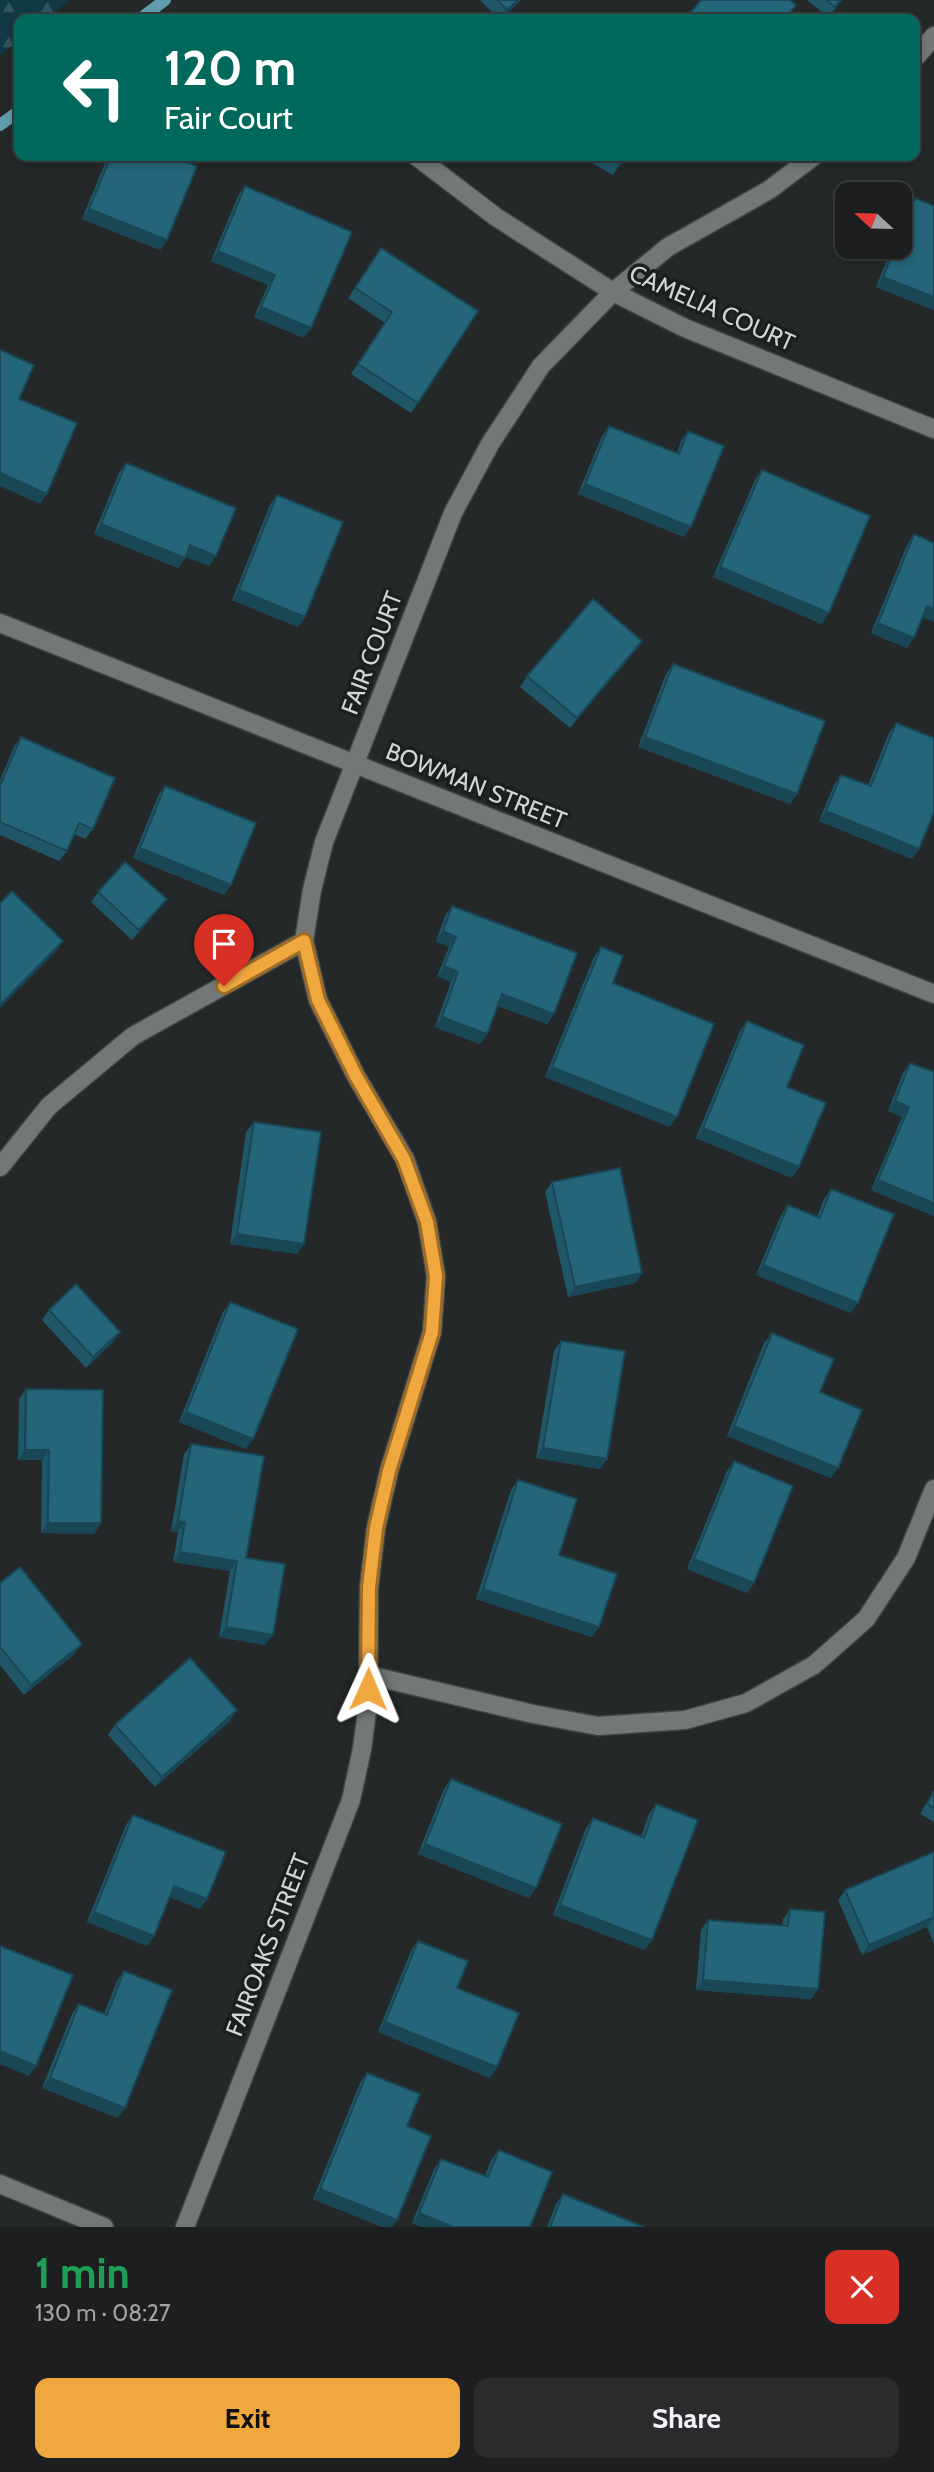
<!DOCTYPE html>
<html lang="en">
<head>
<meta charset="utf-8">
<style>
  :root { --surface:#1c1e1f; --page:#292b2c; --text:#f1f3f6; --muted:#a0a2a4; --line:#3a3c3d; --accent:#efa73e }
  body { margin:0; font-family:Cabin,sans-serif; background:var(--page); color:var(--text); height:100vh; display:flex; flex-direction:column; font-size:26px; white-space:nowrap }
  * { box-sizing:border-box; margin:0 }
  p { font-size:23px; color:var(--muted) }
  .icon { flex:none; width:38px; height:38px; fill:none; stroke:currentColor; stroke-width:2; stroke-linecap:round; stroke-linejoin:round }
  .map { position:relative; height:2227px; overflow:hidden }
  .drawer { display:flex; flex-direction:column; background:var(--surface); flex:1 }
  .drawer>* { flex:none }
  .hud { position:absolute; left:14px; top:14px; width:906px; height:147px; border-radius:14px; box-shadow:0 4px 10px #0003,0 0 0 2px var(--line); background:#00695c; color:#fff; overflow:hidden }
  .needle { width:46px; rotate:292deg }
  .fabs { position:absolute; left:835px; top:182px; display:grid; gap:14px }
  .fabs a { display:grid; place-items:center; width:77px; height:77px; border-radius:14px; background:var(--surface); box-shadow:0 4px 10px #0003,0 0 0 2px var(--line); font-size:35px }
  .pin { position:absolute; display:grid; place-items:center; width:60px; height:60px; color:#fff; margin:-72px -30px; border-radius:50% 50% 50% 0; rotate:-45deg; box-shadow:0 0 7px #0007 }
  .pin .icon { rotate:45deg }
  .me { position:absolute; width:77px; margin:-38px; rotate:1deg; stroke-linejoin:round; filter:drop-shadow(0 0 5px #0008) }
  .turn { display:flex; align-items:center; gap:24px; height:147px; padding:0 35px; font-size:32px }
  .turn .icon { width:91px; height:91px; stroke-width:2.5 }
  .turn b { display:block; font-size:49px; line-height:60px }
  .round { display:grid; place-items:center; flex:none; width:74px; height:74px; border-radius:14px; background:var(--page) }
  .summary { display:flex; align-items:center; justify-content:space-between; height:119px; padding:0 35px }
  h1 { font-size:42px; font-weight:800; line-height:52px; color:#1e9e55 }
  .action { display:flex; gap:14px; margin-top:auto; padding:14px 35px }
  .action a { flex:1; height:80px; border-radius:14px; background:var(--accent); color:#111; font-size:28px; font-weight:800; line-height:80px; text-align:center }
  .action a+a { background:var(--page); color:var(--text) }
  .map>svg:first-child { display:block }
  .forest { fill:url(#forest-firs) }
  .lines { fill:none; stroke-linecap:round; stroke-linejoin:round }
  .stream { stroke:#5f9caf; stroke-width:12 }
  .minor-casing { stroke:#414445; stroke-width:21 }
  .minor { stroke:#747778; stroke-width:18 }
  .wall { fill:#1f5768 }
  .shaded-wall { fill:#194755 }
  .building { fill:#246579; stroke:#194755; stroke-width:2 }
  .route-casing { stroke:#9b6d28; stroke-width:18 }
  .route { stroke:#efa73e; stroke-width:12 }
  .labels { text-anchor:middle; stroke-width:7; stroke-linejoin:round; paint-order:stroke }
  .street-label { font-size:24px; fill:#d2d4d5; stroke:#1c1f20 }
</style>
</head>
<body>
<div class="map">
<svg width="934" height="2227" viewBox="0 0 934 2227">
  <defs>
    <pattern id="forest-firs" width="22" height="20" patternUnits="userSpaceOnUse" patternTransform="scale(1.75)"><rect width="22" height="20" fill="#103845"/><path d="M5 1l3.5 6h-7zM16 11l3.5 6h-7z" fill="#32545f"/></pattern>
  </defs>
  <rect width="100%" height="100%" fill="#252829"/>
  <!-- forest -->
  <polygon class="forest" points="0,0 70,0 46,19 19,19 19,40 0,55"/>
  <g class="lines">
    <!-- stream -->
    <g class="stream">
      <polyline points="140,19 165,0"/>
      <polyline points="0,125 19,111"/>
    </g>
    <defs>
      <g id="minor">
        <polyline points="915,58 934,36"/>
        <polyline points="416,156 496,217 613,292 685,328 934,429"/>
        <polyline points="0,623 934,994"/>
        <polyline points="0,1167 49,1106 133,1036 304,941 312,890 324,842 453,513 490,444 541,366 613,292 668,247 769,190 814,156"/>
        <polyline points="368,1675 533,1714 598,1726 685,1720 746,1703 814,1665 866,1619 906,1558 934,1489"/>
        <polyline points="0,2184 104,2227"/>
        <polyline points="185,2227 351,1800 362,1749 368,1704 369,1587 376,1528 389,1471 432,1332 436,1276 427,1222 405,1159 356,1076 318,1000 304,941"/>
      </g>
    </defs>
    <!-- minor casing -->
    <use href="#minor" class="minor-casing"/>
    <!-- minor -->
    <use href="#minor" class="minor"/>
  </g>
  <!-- wall -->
  <g class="wall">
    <polygon points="480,0 521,0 501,19 499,19"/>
    <polygon points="807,0 842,0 828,17"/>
    <polygon points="108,156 172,156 167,240 160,250 82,219"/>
    <polygon points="580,156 625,156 613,175"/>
    <polygon points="245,186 304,338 254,317 268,285 211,261 238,196"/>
    <polygon points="915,198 934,206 934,310 876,287 892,247 900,247 900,229 908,208"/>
    <polygon points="381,248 418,403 411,413 351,374 385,323 348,298"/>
    <polygon points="609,426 677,453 681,441 688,431 684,537 578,494 602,436"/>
    <polygon points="126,463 216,556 209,566 186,557 178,568 94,534 119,473"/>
    <polygon points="762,470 822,624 713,577 755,480"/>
    <polygon points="277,495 305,617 298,627 232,600 270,505"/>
    <polygon points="914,534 922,617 907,648 871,633 907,545"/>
    <polygon points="635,651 570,728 520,687 527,676"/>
    <polygon points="673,664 797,794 790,804 638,747 666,674"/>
    <polygon points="896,723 919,849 912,859 819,821 834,785 841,775 868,785 889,733"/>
    <polygon points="21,737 93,829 85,839 74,834 67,851 59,861 0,835 0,780 14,747"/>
    <polygon points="165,786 224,895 133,858 158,796"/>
    <polygon points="98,892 159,909 132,940 91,902"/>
    <polygon points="452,906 554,1014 547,1024 498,1006 487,1034 480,1044 435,1027 451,982 437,976 449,947 436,941 445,916"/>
    <polygon points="601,947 613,983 670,1127 545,1077 594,957"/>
    <polygon points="747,1021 787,1087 792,1178 696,1138 740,1031"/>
    <polygon points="910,1063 934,1072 934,1216 871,1190 902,1117 888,1111 903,1073"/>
    <polygon points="254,1122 297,1254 230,1244 246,1132"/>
    <polygon points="552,1182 642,1273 635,1283 568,1297 545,1192"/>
    <polygon points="831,1189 851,1313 756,1275 781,1215 788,1205 817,1217 824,1199"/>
    <polygon points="230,1302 253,1439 246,1449 179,1422 223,1312"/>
    <polygon points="49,1310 113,1342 86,1368 42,1320"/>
    <polygon points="772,1333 820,1392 831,1478 727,1436 764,1343"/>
    <polygon points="561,1341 607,1459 600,1469 536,1458 554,1351"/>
    <polygon points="26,1389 101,1523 94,1534 41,1533 42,1460 18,1460 19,1399"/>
    <polygon points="191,1444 246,1558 265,1645 219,1637 230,1571 173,1562 178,1532 171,1531 184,1454"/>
    <polygon points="734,1461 754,1583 747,1593 687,1569 727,1471"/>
    <polygon points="518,1480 559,1555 592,1637 476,1599 511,1490"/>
    <polygon points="0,1583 74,1654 24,1695 0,1665"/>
    <polygon points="230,1721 155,1787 108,1735 115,1725"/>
    <polygon points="451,1779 529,1898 418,1854 444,1789"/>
    <polygon points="934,1790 934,1822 920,1814"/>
    <polygon points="656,1804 652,1940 645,1950 553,1915 586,1828 593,1818 641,1836 649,1814"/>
    <polygon points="133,1815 207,1899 200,1909 170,1897 154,1936 147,1946 87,1922 126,1825"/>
    <polygon points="934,1852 934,1944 927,1927 862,1955 838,1900 845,1890"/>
    <polygon points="790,1909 818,1989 811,1999 696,1990 701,1930 708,1920 782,1926 783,1919"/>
    <polygon points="418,1941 457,1988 497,2067 490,2078 378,2032 411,1951"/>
    <polygon points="124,1971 118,2118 42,2088 72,2014 79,2004 104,2014 117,1981"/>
    <polygon points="367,2073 407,2126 397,2220 392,2227 383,2227 313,2199 360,2083"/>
    <polygon points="499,2150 530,2227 412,2223 434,2169 441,2159 485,2176 491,2160"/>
    <polygon points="563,2194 644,2227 547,2227 556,2204"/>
  </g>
  <!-- shaded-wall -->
  <g class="shaded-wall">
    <polygon points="518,0 521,0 501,19 507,10"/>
    <polygon points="89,209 167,240 160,250 82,219"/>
    <polygon points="218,251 275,275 268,285 211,261"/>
    <polygon points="883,277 934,297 934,310 876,287"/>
    <polygon points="261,307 311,328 304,338 254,317"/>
    <polygon points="0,473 47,494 40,504 0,486"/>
    <polygon points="585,484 691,527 684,537 578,494"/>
    <polygon points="101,524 185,558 178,568 94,534"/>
    <polygon points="190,545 216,556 209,566 183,556"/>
    <polygon points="720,567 829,613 822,624 713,577"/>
    <polygon points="239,590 305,617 298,627 232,600"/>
    <polygon points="927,606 934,609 934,622 919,616"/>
    <polygon points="878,623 914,638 907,648 871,633"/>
    <polygon points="642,641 635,651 570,728 577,718"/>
    <polygon points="645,737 797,794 790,804 638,747"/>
    <polygon points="826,811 919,849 912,859 819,821"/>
    <polygon points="140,848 231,885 224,895 133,858"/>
    <polygon points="167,899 159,909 132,940 139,930"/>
    <polygon points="443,931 456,937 449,947 436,941"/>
    <polygon points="63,941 56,951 0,1008 0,1005"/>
    <polygon points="444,966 458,972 451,982 437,976"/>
    <polygon points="502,994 554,1014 547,1024 495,1005"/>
    <polygon points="442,1017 487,1034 480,1044 435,1027"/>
    <polygon points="552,1067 677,1117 670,1127 545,1077"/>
    <polygon points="895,1101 909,1107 902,1117 888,1111"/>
    <polygon points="703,1128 799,1167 792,1178 696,1138"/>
    <polygon points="878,1180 934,1203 934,1216 871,1190"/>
    <polygon points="237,1234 304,1244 297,1254 230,1244"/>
    <polygon points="763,1265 858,1303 851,1313 756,1275"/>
    <polygon points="642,1273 635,1283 568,1297 575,1287"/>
    <polygon points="120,1332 113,1342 86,1368 93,1357"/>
    <polygon points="186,1412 253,1439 246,1449 179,1422"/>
    <polygon points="734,1426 838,1468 831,1478 727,1436"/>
    <polygon points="543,1448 607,1459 600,1469 536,1458"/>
    <polygon points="25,1450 49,1450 42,1460 18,1460"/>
    <polygon points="178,1521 185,1522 178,1532 171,1531"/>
    <polygon points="48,1523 101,1523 94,1534 41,1533"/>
    <polygon points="180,1552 237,1561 230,1571 173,1562"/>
    <polygon points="694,1559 754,1583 747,1593 687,1569"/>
    <polygon points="483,1589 599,1627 592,1637 476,1599"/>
    <polygon points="226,1627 273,1635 265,1645 219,1637"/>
    <polygon points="82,1644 74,1654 24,1695 31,1685"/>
    <polygon points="237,1710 230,1721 155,1787 162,1777"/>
    <polygon points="425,1844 536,1888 529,1898 418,1854"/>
    <polygon points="174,1886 207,1899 200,1909 167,1896"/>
    <polygon points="560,1905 652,1940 645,1950 553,1915"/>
    <polygon points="94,1912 154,1936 147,1946 87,1922"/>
    <polygon points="934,1917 927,1927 862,1955 869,1945"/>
    <polygon points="703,1980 818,1989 811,1999 696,1990"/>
    <polygon points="385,2022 497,2067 490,2078 378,2032"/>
    <polygon points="0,2051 36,2066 29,2076 0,2064"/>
    <polygon points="50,2078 125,2108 118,2118 42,2088"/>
    <polygon points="320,2189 397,2220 392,2227 383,2227 313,2199"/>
    <polygon points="419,2213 453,2227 421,2227 412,2223"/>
  </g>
  <!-- building -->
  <g class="building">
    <polygon points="497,0 518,0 507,10"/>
    <polygon points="701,0 790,0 796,5 785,19 685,19"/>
    <polygon points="826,0 841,0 835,7"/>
    <polygon points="111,156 172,156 197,166 167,240 89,209"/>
    <polygon points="604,156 625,156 620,165"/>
    <polygon points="245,186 352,232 311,328 261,307 275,275 218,251"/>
    <polygon points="915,198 934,206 934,297 883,277 895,247 900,247 900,236"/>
    <polygon points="381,248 478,311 418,403 358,364 392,312 355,288"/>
    <polygon points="0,350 34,365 19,399 77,423 47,494 0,473"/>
    <polygon points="609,426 679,454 688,431 724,446 691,527 585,484"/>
    <polygon points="126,463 236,508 216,556 190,545 185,558 101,524"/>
    <polygon points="762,470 870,516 829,613 720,567"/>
    <polygon points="277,495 343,522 305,617 239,590"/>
    <polygon points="914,534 934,543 934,609 927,606 914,638 878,623"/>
    <polygon points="593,599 642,641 577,718 527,676"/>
    <polygon points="673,664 825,721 797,794 645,737"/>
    <polygon points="896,723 934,738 934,812 919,849 826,811 841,775 871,786"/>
    <polygon points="21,737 115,778 93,829 79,823 67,851 0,822 0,786"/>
    <polygon points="165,786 256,823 231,885 140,848"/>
    <polygon points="125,862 167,899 139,930 98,892"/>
    <polygon points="12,891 63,941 0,1005 0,903"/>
    <polygon points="452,906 577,953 554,1014 502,994 487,1034 442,1017 458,972 444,966 456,937 443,931"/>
    <polygon points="601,947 623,956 613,983 714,1024 677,1117 552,1067"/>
    <polygon points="747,1021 804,1045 787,1087 826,1103 799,1167 703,1128"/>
    <polygon points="910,1063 934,1072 934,1203 878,1180 909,1107 895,1101"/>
    <polygon points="254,1122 321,1132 304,1244 237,1234"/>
    <polygon points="620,1168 642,1273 575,1287 552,1182"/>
    <polygon points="831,1189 894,1214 858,1303 763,1265 788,1205 820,1218"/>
    <polygon points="76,1284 120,1332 93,1357 49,1310"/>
    <polygon points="230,1302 298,1329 253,1439 186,1412"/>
    <polygon points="772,1333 834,1359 820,1392 862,1410 838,1468 734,1426"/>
    <polygon points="561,1341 625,1351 607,1459 543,1448"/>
    <polygon points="26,1389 103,1390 101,1523 48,1523 49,1450 25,1450"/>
    <polygon points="191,1444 264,1456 246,1558 285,1564 273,1635 226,1627 237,1561 180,1552 185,1522 178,1521"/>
    <polygon points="734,1461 793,1486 754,1583 694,1559"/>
    <polygon points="518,1480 577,1499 559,1555 617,1574 599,1627 483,1589"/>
    <polygon points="20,1567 82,1644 31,1685 0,1647 0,1583"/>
    <polygon points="190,1658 237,1710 162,1777 115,1725"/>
    <polygon points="451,1779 562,1824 536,1888 425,1844"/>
    <polygon points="934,1792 934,1808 927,1804"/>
    <polygon points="656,1804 698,1820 652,1940 560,1905 593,1818 644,1838"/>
    <polygon points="133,1815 226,1852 207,1899 174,1886 154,1936 94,1912"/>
    <polygon points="934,1852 934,1918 934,1917 869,1945 845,1890"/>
    <polygon points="790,1909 825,1912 818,1989 703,1980 708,1920 788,1926"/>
    <polygon points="418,1941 468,1961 457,1988 519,2013 497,2067 385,2022"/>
    <polygon points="0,1946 73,1975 36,2066 0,2051"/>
    <polygon points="124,1971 172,1990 125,2108 50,2078 79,2004 107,2015"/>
    <polygon points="367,2073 420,2094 407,2126 431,2136 397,2220 320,2189"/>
    <polygon points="499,2150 552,2172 530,2227 453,2227 419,2213 441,2159 488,2177"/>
    <polygon points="563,2194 644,2227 550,2227"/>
  </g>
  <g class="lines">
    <defs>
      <polyline id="route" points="224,986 304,941 318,1000 356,1076 404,1159 427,1222 436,1276 432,1332 389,1471 376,1528 369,1587 368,1689"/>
    </defs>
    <!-- route casing -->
    <use href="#route" class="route-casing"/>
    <!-- route -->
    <use href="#route" class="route"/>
  </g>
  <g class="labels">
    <!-- street labels -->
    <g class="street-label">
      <text transform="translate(712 308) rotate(24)" y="8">CAMELIA COURT</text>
      <text transform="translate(372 653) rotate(-69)" y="8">FAIR COURT</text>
      <text transform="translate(476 786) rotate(22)" y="8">BOWMAN STREET</text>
      <text transform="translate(268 1945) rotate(-69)" y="8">FAIROAKS STREET</text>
    </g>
  </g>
</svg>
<div class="fabs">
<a><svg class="needle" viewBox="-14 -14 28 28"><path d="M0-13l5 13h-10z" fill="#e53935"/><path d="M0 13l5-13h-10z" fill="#a0a2a4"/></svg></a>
</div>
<div class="pin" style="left:224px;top:986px;background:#d93025"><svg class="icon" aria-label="arrive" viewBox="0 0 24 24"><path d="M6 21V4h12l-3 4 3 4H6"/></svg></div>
<svg class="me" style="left:368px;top:1689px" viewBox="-20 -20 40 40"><path d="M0-17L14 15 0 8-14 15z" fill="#efa73e" stroke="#fff" stroke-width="4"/></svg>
<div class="hud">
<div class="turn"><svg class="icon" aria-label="left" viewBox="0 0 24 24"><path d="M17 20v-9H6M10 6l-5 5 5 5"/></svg><div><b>120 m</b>Fair Court</div></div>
</div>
</div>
<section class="drawer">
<div class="summary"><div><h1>1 min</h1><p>130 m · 08:27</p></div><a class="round" style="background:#d93025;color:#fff"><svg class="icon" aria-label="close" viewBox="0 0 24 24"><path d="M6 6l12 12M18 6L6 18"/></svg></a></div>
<div class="action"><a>Exit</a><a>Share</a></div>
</section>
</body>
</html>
